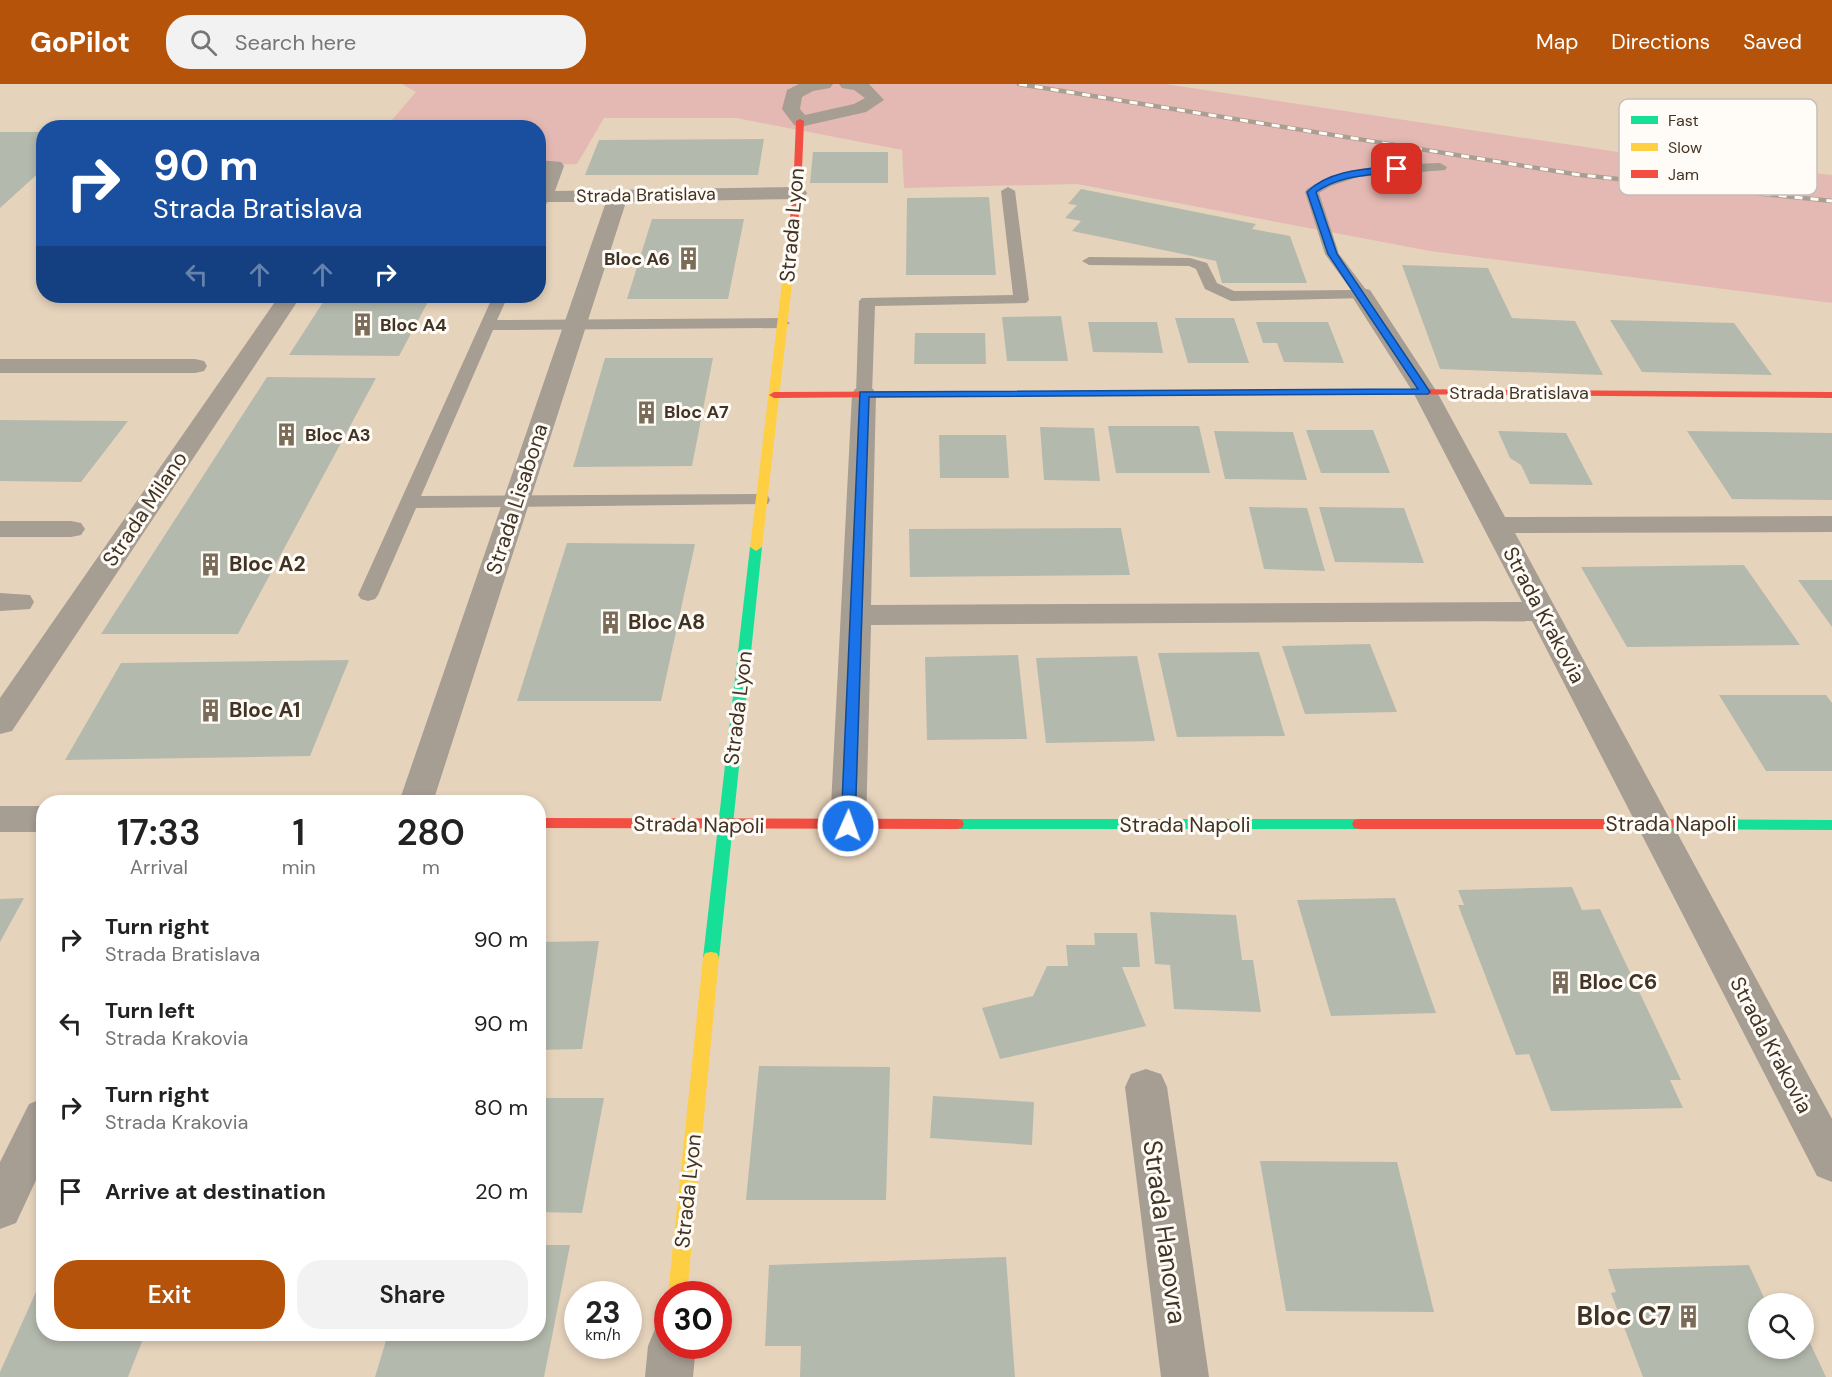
<!DOCTYPE html>
<html lang="en">
<head>
<meta charset="utf-8">
<style>
  :root { --surface:#fff; --page:#f2f2f2; --text:#222; --muted:#767676; --accent:#b45309 }
  body { margin:0; font-family:"DM Sans",sans-serif; background:var(--page); color:var(--text); height:100vh; display:flex; flex-direction:column; font-size:22px; white-space:nowrap }
  * { box-sizing:border-box; margin:0 }
  p { font-size:20px; color:var(--muted) }
  .icon { flex:none; width:33px; height:33px; fill:none; stroke:currentColor; stroke-width:2; stroke-linecap:round; stroke-linejoin:round }
  .map { position:relative; flex:1; overflow:hidden }
  .drawer { position:absolute; left:36px; top:711px; width:510px; height:546px; display:flex; flex-direction:column; background:var(--surface); border-radius:24px; box-shadow:0 3px 9px #0003 }
  .drawer>* { flex:none }
  .banner { position:absolute; left:36px; top:36px; width:510px; height:183px; border-radius:24px; box-shadow:0 3px 9px #0003; background:#1a4fa0; color:#fff; overflow:hidden }
  .fabs { position:absolute; left:1748px; top:1209px; display:grid; gap:12px }
  .fabs a { display:grid; place-items:center; width:66px; height:66px; border-radius:50%; background:var(--surface); box-shadow:0 3px 9px #0003; font-size:30px }
  .speed { position:absolute; left:564px; top:1197px; display:flex; gap:12px; font-size:30px; font-weight:700; text-align:center }
  .speed>* { display:grid; place-content:center; width:78px; height:78px; border-radius:50%; background:var(--surface); box-shadow:0 3px 9px #0003; line-height:1 }
  .speed small { font-size:15px; font-weight:400 }
  .speed .limit { border:9px solid #d22; background:#fff; color:#111 }
  .pin { position:absolute; display:grid; place-items:center; width:51px; height:51px; color:#fff; margin:-26px; border-radius:12px; box-shadow:0 3px 9px #0006 }
  .me { position:absolute; width:66px; margin:-33px; rotate:2deg; stroke-linejoin:round; filter:drop-shadow(0 0 4px #0008) }
  .turn { display:flex; align-items:center; gap:21px; height:126px; padding:0 18px; font-size:27px }
  .turn .icon { width:78px; height:78px; stroke-width:2.5 }
  .turn b { display:block; font-size:42px; line-height:51px }
  .lanes { display:flex; align-items:center; height:57px; padding:0 18px; background:#0003; justify-content:center; gap:30px; direction:ltr }
  .lanes .off { opacity:.35 }
  .eta { display:flex; justify-content:space-evenly; align-items:center; height:102px; text-align:center }
  .eta b { font-size:36px; font-weight:600; line-height:42px }
  .button { display:flex; gap:12px; margin-top:auto; padding:12px 18px }
  .button a { flex:1; height:69px; border-radius:24px; background:var(--accent); color:#fff; font-size:24px; font-weight:600; line-height:69px; text-align:center }
  .button a+a { background:var(--page); color:var(--text) }
  ul { padding:0; list-style:none }
  li { display:flex; align-items:center; gap:18px; height:84px; padding:0 18px }
  li div { flex:1 }
  li b { display:block; font-size:22px }
  li em { font-style:normal }
  header { display:flex; align-items:center; gap:36px; box-sizing:border-box; height:84px; padding:0 30px; background:var(--accent); color:#fff }
  header strong { font-size:28px }
  nav { display:flex; gap:33px; margin-inline-start:auto; font-size:21px }
  .search { width:420px; height:54px; background:var(--page); display:flex; align-items:center; gap:15px; box-sizing:border-box; padding:0 21px; border-radius:24px; color:var(--muted); font-size:22px }
  .map>svg:first-child { display:block }
  .green { fill:#e5b9b3 }
  .building { fill:#b4b9ad }
  .lines { fill:none; stroke-linecap:round; stroke-linejoin:round }
  .lane { fill:#a69d93; fill-rule:evenodd }
  .street { fill:#a69d93; fill-rule:evenodd }
  .fast { fill:#16e098; fill-rule:evenodd }
  .slow { fill:#ffcf43; fill-rule:evenodd }
  .jam { fill:#f24e42; fill-rule:evenodd }
  .rail-casing { stroke:#aa9e91; stroke-width:4.5 }
  .rail { stroke:#fffbf7; stroke-width:3; stroke-dasharray:8; stroke-linecap:butt }
  .route { fill:#1a73e8; stroke:#114b97; stroke-width:1.5 }
  .labels { text-anchor:middle; stroke-width:6; stroke-linejoin:round; paint-order:stroke }
  .far-street-label { font-size:18px; fill:#423424; stroke:#fffbf7 }
  .far-poi-label { font-size:18px; font-weight:bold; fill:#423424; stroke:#fffbf7; text-anchor:start }
  .street-label { font-size:21px; fill:#423424; stroke:#fffbf7 }
  .poi-label { font-size:21px; font-weight:bold; fill:#423424; stroke:#fffbf7; text-anchor:start }
  .near-street-label { font-size:26px; fill:#423424; stroke:#fffbf7 }
  .near-poi-label { font-size:26px; font-weight:bold; fill:#423424; stroke:#fffbf7; text-anchor:end }
  .key { fill:#fffbf7; stroke:#c6bfb8; stroke-width:1.5 }
  .key-label { font-size:16px; fill:#423424 }
</style>
</head>
<body>
<header>
<strong>GoPilot</strong>
<div class="search"><svg class="icon" aria-label="search" viewBox="0 0 24 24"><circle cx="10" cy="10" r="6"/><path d="M15 15l6 6"/></svg>Search here</div>
<nav><a>Map</a><a>Directions</a><a>Saved</a></nav>
</header>
<div class="map">
<svg width="1832" height="1293" viewBox="0 0 1832 1293">
  <rect width="100%" height="100%" fill="#e6d3bc"/>
  <!-- green -->
  <polygon class="green" points="402,0 1165,0 1625,69 1832,91 1832,219 1430,167 1077,100 904,104 902,66 736,34 604,34 577,80 539,81 538,44 385,44 416,8"/>
  <!-- building -->
  <g class="building">
    <polygon points="0,48 44,48 44,84 0,124"/>
    <polygon points="764,55 758,91 585,91 599,56"/>
    <polygon points="813,68 888,68 888,99 810,99"/>
    <polygon points="1081,105 1256,140 1252,145 1290,152 1307,199 1222,199 1216,177 1072,147 1081,137 1065,134 1077,121 1068,120"/>
    <polygon points="989,113 996,191 906,191 907,114"/>
    <polygon points="652,135 744,135 728,215 627,215"/>
    <polygon points="1402,181 1488,184 1512,234 1575,237 1603,291 1440,285"/>
    <polygon points="96,212 195,212 193,214 96,214"/>
    <polygon points="327,212 431,212 399,272 289,271"/>
    <polygon points="1061,232 1068,277 1007,277 1002,233"/>
    <polygon points="1175,234 1234,234 1249,279 1188,279"/>
    <polygon points="1610,236 1734,239 1772,291 1642,288"/>
    <polygon points="1088,238 1157,238 1163,269 1093,268"/>
    <polygon points="1256,238 1328,238 1344,279 1284,278 1277,259 1263,259"/>
    <polygon points="915,249 985,249 986,280 914,280"/>
    <polygon points="605,274 713,274 692,382 573,383"/>
    <polygon points="267,293 376,294 238,550 101,550"/>
    <polygon points="0,336 128,337 81,398 0,397"/>
    <polygon points="1108,342 1199,342 1210,389 1116,389"/>
    <polygon points="1040,343 1094,344 1100,397 1044,396"/>
    <polygon points="1306,346 1373,346 1390,389 1321,389"/>
    <polygon points="1214,347 1293,348 1307,396 1225,395"/>
    <polygon points="1498,347 1566,349 1593,401 1530,400 1521,381 1510,374"/>
    <polygon points="1687,347 1832,349 1832,416 1732,415"/>
    <polygon points="939,351 1006,351 1009,394 940,394"/>
    <polygon points="1249,423 1307,424 1325,487 1264,485"/>
    <polygon points="1319,423 1404,424 1424,479 1335,478"/>
    <polygon points="1121,444 1130,491 910,493 909,445"/>
    <polygon points="567,459 695,460 661,617 517,617"/>
    <polygon points="1744,481 1800,561 1627,563 1581,483"/>
    <polygon points="1798,496 1832,496 1832,543"/>
    <polygon points="1370,560 1397,628 1305,630 1282,562"/>
    <polygon points="1259,568 1285,652 1177,653 1158,569"/>
    <polygon points="1018,571 1027,655 927,656 925,573"/>
    <polygon points="1137,572 1155,657 1046,659 1036,574"/>
    <polygon points="349,576 310,672 65,676 121,579"/>
    <polygon points="1719,611 1826,611 1832,619 1832,687 1766,687"/>
    <polygon points="1572,803 1582,826 1600,825 1681,996 1670,996 1683,1024 1551,1027 1529,970 1516,971 1458,821 1464,821 1458,806"/>
    <polygon points="24,814 0,858 0,815"/>
    <polygon points="1395,814 1436,929 1331,932 1297,816"/>
    <polygon points="1150,828 1236,831 1242,876 1253,876 1261,928 1174,925 1170,881 1155,880"/>
    <polygon points="1094,849 1137,849 1140,883 1122,883 1146,942 1000,975 982,924 1033,912 1047,882 1068,882 1066,861 1095,861"/>
    <polygon points="599,857 582,965 538,966 538,858"/>
    <polygon points="759,982 890,983 886,1116 746,1116"/>
    <polygon points="933,1012 1034,1018 1032,1061 930,1054"/>
    <polygon points="538,1014 604,1014 582,1129 538,1128"/>
    <polygon points="1260,1077 1397,1078 1434,1228 1286,1227"/>
    <polygon points="538,1161 570,1161 544,1293 375,1293 388,1250 538,1250"/>
    <polygon points="1006,1173 1015,1293 800,1293 801,1262 765,1262 769,1181"/>
    <polygon points="1749,1181 1765,1216 1789,1215 1791,1220 1758,1220 1758,1264 1803,1264 1803,1244 1826,1293 1643,1293 1611,1209 1616,1208 1608,1185"/>
    <polygon points="44,1190 44,1250 145,1250 128,1293 0,1293 0,1288"/>
  </g>
  <g class="lines">
    <!-- lane -->
    <g class="lane">
      <path d="M1440,79l7,4 -2,3 -87,7 -27,9 -12,7 20,61 31,41 -3,3 -136,3 -26,-12 -9,-20 -7,-3 -100,-1 -7,-4 7,-4 101,1 17,5 10,20 17,8 117,-1 -26,-36 -20,-62 2,-3c41,-25 86,-24 133,-26z"/>
      <polygon points="1008,103 1015,107 1029,216 1026,219 875,222 872,310 870,314 858,314 856,310 859,217 862,214 1013,211 1001,107"/>
      <polygon points="543,109 550,113 543,126 538,127 538,110"/>
      <polygon points="493,212 508,212 497,236 782,234 790,239 782,244 493,246 421,412 761,410 768,412 770,416 768,420 416,424 378,511 375,515 368,517 361,515 358,511"/>
    </g>
    <!-- street -->
    <g class="street">
      <polygon points="799,0 833,0 830,4 813,7 802,13 800,25 805,31 854,20 865,14 854,6 842,4 839,0 869,0 884,16 866,28 800,43 794,41 782,25 787,6"/>
      <polygon points="538,76 561,78 564,82 555,107 797,103 804,105 807,109 804,113 797,115 626,118 433,718 399,718 606,118 538,118 538,98 542,88 538,88"/>
      <polygon points="1362,204 1370,206 1437,308 1505,433 1832,432 1832,448 1515,449 1832,1035 1832,1098 1817,1092 1532,537 871,541 866,742 860,751 848,755 836,751 830,742 852,310 855,305 864,303 873,305 876,310 871,521 1522,518 1413,308 1351,211 1354,206"/>
      <polygon points="279,212 301,212 12,647 0,650 0,614"/>
      <polygon points="0,275 195,275 204,277 207,282 204,287 195,289 0,289"/>
      <polygon points="0,437 71,437 81,439 85,445 81,451 71,453 0,453"/>
      <polygon points="0,509 30,511 34,518 30,525 0,527"/>
      <rect x="0" y="722" width="44" height="26"/>
      <polygon points="1146,985 1161,990 1167,1003 1209,1293 1161,1293 1125,1003 1131,990"/>
      <polygon points="44,1014 44,1079 16,1139 0,1145 0,1078 29,1020"/>
      <polygon points="668,1240 668,1262 696,1262 693,1293 645,1293 648,1262 655,1245"/>
    </g>
    <!-- fast -->
    <g class="fast">
      <polygon points="756,459 762,463 719,874 717,879 711,880 705,879 703,874 750,463"/>
      <polygon points="957,735 1359,735 1364,736 1366,740 1364,744 1359,745 957,745 952,744 950,740 952,736"/>
      <polygon points="1668,735 1832,736 1832,746 1668,745 1663,744 1661,740 1663,736"/>
    </g>
    <!-- slow -->
    <g class="slow">
      <polygon points="788,188 793,191 762,463 756,467 750,463 783,191"/>
      <polygon points="1392,305 1396,306 1396,310 1026,313 1021,310 1026,307"/>
      <polygon points="711,868 717,869 719,874 687,1210 668,1210 703,874 705,869"/>
    </g>
    <!-- jam -->
    <g class="jam">
      <polygon points="800,35 804,37 801,109 793,191 788,194 783,191 793,109 796,37"/>
      <polygon points="1392,305 1832,308 1832,314 1388,310 1388,306"/>
      <polygon points="1026,307 1030,308 1030,312 774,314 769,311 774,308"/>
      <polygon points="538,734 957,735 962,736 964,740 962,744 957,745 538,744"/>
      <polygon points="1359,735 1668,735 1673,736 1675,740 1673,744 1668,745 1359,745 1354,744 1352,740 1354,736"/>
    </g>
    <defs>
      <polyline id="rail" points="1019,0 1580,91 1832,117"/>
    </defs>
    <!-- rail casing -->
    <use href="#rail" class="rail-casing"/>
    <!-- rail -->
    <use href="#rail" class="rail"/>
  </g>
  <!-- route -->
  <path class="route" d="M1397,82l3,1v4c-30,5 -58,3 -84,21l21,62 93,138 -2,2 -559,3 -14,429 -2,4h-10l-2,-4 19,-434 558,-3 -90,-135 -21,-62c23,-23 61,-23 90,-26z"/>
  <!-- icons -->
  <defs>
    <symbol id="building-bare" viewBox="-9 -9 18 18"><path d="M-4-6H4V6H1V3H-1V6H-4ZM-2.5-4.3h1.7v1.8h-1.7ZM.8-4.3h1.7v1.8H.8ZM-2.5-1h1.7V.8h-1.7ZM.8-1h1.7V.8H.8Z" fill="#7b6c59" stroke="#fffbf7" stroke-width="2.5" paint-order="stroke"/></symbol>
  </defs>
  <g fill-rule="evenodd">
    <use href="#building-bare" x="672" y="158" width="33" height="33"/>
    <use href="#building-bare" x="346" y="224" width="33" height="33"/>
    <use href="#building-bare" x="630" y="312" width="33" height="33"/>
    <use href="#building-bare" x="270" y="334" width="33" height="33"/>
    <use href="#building-bare" x="194" y="464" width="33" height="33"/>
    <use href="#building-bare" x="594" y="522" width="33" height="33"/>
    <use href="#building-bare" x="194" y="610" width="33" height="33"/>
    <use href="#building-bare" x="1544" y="882" width="33" height="33"/>
    <use href="#building-bare" x="1672" y="1216" width="33" height="33"/>
  </g>
  <g class="labels">
    <!-- far-street labels -->
    <g class="far-street-label">
      <text transform="translate(646 111) rotate(-1)" y="6">Strada Bratislava</text>
      <text x="1519" y="315">Strada Bratislava</text>
    </g>
    <!-- far-poi labels -->
    <g class="far-poi-label">
      <text x="670" y="181" text-anchor="end">Bloc A6</text>
      <text x="380" y="247">Bloc A4</text>
      <text x="664" y="334">Bloc A7</text>
      <text x="305" y="357">Bloc A3</text>
    </g>
    <!-- street labels -->
    <g class="street-label">
      <text transform="translate(792 141) rotate(-85)" y="7">Strada Lyon</text>
      <text transform="translate(517 415) rotate(-72)" y="7">Strada Lisabona</text>
      <text transform="translate(145 425) rotate(-56)" y="7">Strada Milano</text>
      <text transform="translate(1544 531) rotate(62)" y="7">Strada Krakovia</text>
      <text transform="translate(738 624) rotate(-83)" y="7">Strada Lyon</text>
      <text x="1671" y="747">Strada Napoli</text>
      <text transform="translate(699 741) rotate(1)" y="7">Strada Napoli</text>
      <text x="1185" y="748">Strada Napoli</text>
      <text transform="translate(1771 961) rotate(62)" y="7">Strada Krakovia</text>
      <text transform="translate(688 1107) rotate(-84)" y="7">Strada Lyon</text>
    </g>
    <!-- poi labels -->
    <g class="poi-label">
      <text x="229" y="487">Bloc A2</text>
      <text x="628" y="545">Bloc A8</text>
      <text x="229" y="633">Bloc A1</text>
      <text x="1579" y="905">Bloc C6</text>
    </g>
    <!-- near-street labels -->
    <g class="near-street-label">
      <text transform="translate(1165 1148) rotate(82)" y="9">Strada Hanovra</text>
    </g>
    <!-- near-poi labels -->
    <g class="near-poi-label">
      <text x="1671" y="1241">Bloc C7</text>
    </g>
  </g>
  <!-- legend -->
  <rect x="1619" y="15" width="198" height="96" rx="9" class="key"/>
  <rect x="1631" y="32" width="27" height="8" fill="#16e098"/>
  <rect x="1631" y="59" width="27" height="8" fill="#ffcf43"/>
  <rect x="1631" y="86" width="27" height="8" fill="#f24e42"/>
  <g class="key-label">
    <text x="1668" y="42">Fast</text>
    <text x="1668" y="69">Slow</text>
    <text x="1668" y="96">Jam</text>
  </g>
</svg>
<div class="fabs">
<a><svg class="icon" aria-label="search" viewBox="0 0 24 24"><circle cx="10" cy="10" r="6"/><path d="M15 15l6 6"/></svg></a>
</div>
<div class="speed"><div>23<small>km/h</small></div><div class="limit">30</div></div>
<div class="pin" style="left:1397px;top:85px;background:#d93025"><svg class="icon" aria-label="arrive" viewBox="0 0 24 24"><path d="M6 21V4h12l-3 4 3 4H6"/></svg></div>
<svg class="me" style="left:848px;top:742px" viewBox="-20 -20 40 40"><circle r="17" fill="#1a73e8" stroke="#fff" stroke-width="3"/><path d="M0-11L8 9 0 5-8 9z" fill="#fff"/></svg>
<div class="banner">
<div class="turn"><svg class="icon" aria-label="right" viewBox="0 0 24 24"><path d="M7 20v-9h11M14 6l5 5-5 5"/></svg><div><b>90 m</b>Strada Bratislava</div></div>
<div class="lanes"><svg class="icon off" aria-label="left" viewBox="0 0 24 24"><path d="M17 20v-9H6M10 6l-5 5 5 5"/></svg><svg class="icon off" aria-label="ahead" viewBox="0 0 24 24"><path d="M12 20V5M6 11l6-6 6 6"/></svg><svg class="icon off" aria-label="ahead" viewBox="0 0 24 24"><path d="M12 20V5M6 11l6-6 6 6"/></svg><svg class="icon" aria-label="right" viewBox="0 0 24 24"><path d="M7 20v-9h11M14 6l5 5-5 5"/></svg></div>
</div>
<section class="drawer">
<div class="eta">
<div><b>17:33</b><p>Arrival</p></div>
<div><b>1</b><p>min</p></div>
<div><b>280</b><p>m</p></div>
</div>
<ul>
<li><svg class="icon" aria-label="right" viewBox="0 0 24 24"><path d="M7 20v-9h11M14 6l5 5-5 5"/></svg><div><b>Turn right</b><p>Strada Bratislava</p></div><em>90 m</em></li>
<li><svg class="icon" aria-label="left" viewBox="0 0 24 24"><path d="M17 20v-9H6M10 6l-5 5 5 5"/></svg><div><b>Turn left</b><p>Strada Krakovia</p></div><em>90 m</em></li>
<li><svg class="icon" aria-label="right" viewBox="0 0 24 24"><path d="M7 20v-9h11M14 6l5 5-5 5"/></svg><div><b>Turn right</b><p>Strada Krakovia</p></div><em>80 m</em></li>
<li><svg class="icon" aria-label="arrive" viewBox="0 0 24 24"><path d="M6 21V4h12l-3 4 3 4H6"/></svg><div><b>Arrive at destination</b></div><em>20 m</em></li>
</ul>
<div class="button"><a>Exit</a><a>Share</a></div>
</section>
</div>
</body>
</html>
